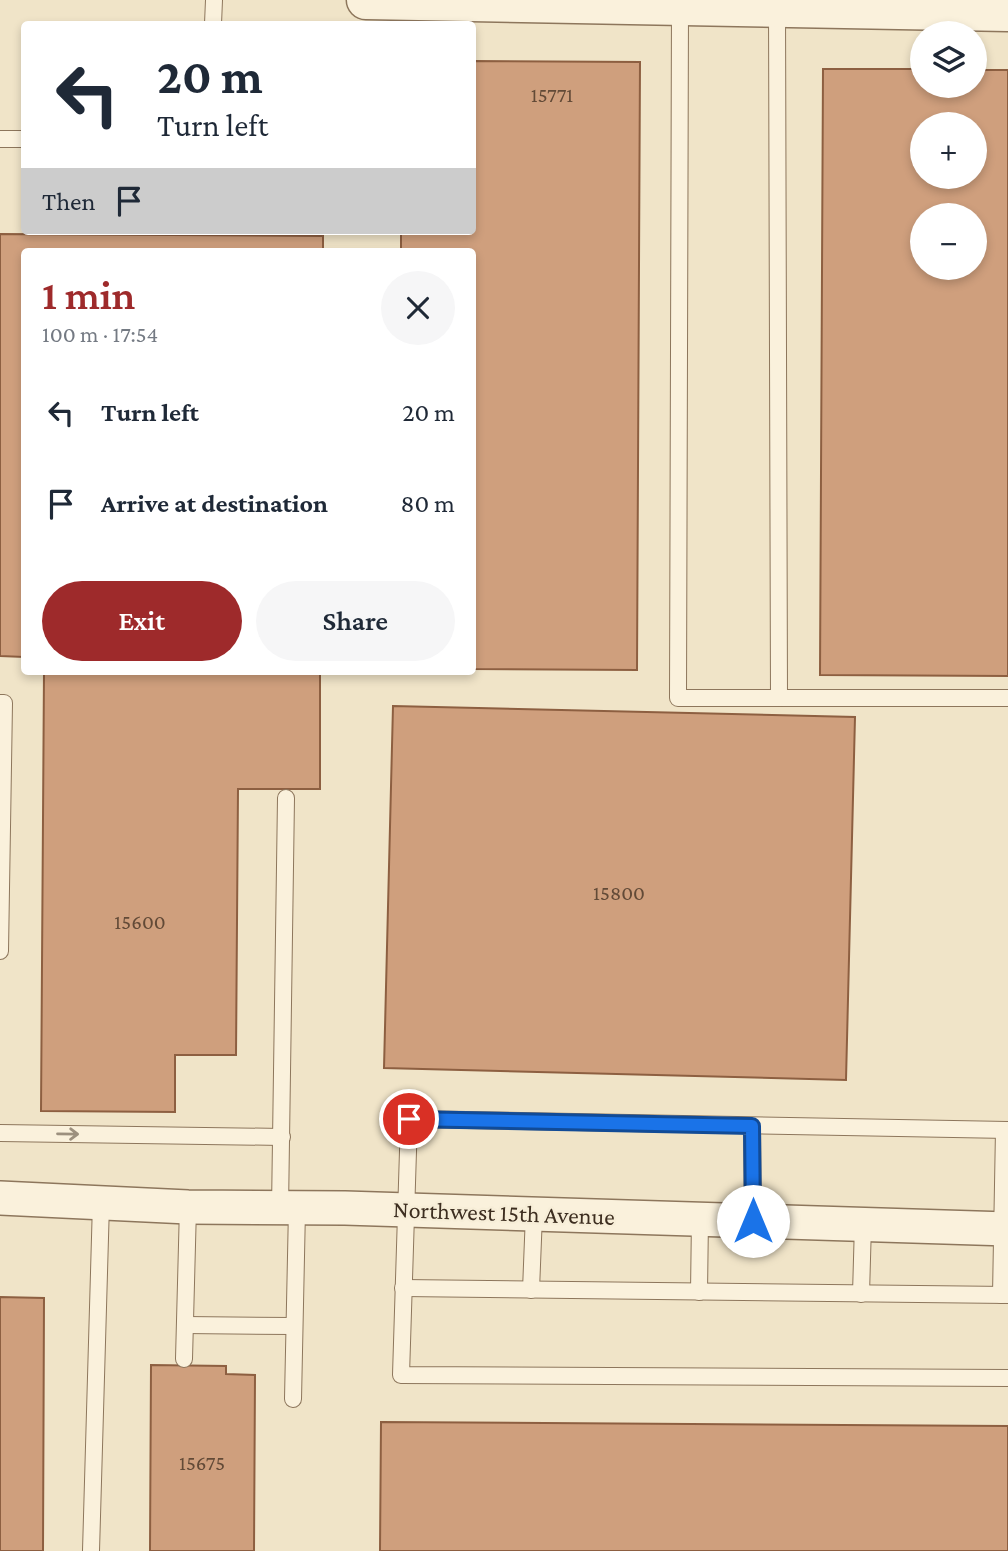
<!DOCTYPE html>
<html lang="en">
<head>
<meta charset="utf-8">
<style>
  :root { --surface:#fff; --page:#f6f6f7; --text:#1f2937; --muted:#747a83; --accent:#9e2a2b }
  body { margin:0; font-family:"Crimson Pro",serif; background:var(--page); color:var(--text); height:100vh; display:flex; flex-direction:column; font-size:26px; white-space:nowrap }
  * { box-sizing:border-box; margin:0 }
  p { font-size:23px; color:var(--muted) }
  .icon { flex:none; width:38px; height:38px; fill:none; stroke:currentColor; stroke-width:2; stroke-linecap:round; stroke-linejoin:round }
  .map { position:relative; flex:1; overflow:hidden }
  .panel { position:absolute; left:21px; top:248px; width:455px; height:427px; display:flex; flex-direction:column; background:var(--surface); border-radius:7px; box-shadow:0 4px 10px #0003 }
  .panel>* { flex:none }
  .guide { position:absolute; left:21px; top:21px; width:455px; height:214px; border-radius:7px; box-shadow:0 4px 10px #0003; background:#fff; color:var(--text); overflow:hidden }
  .fabs { position:absolute; left:910px; top:21px; display:grid; gap:14px }
  .fabs a { display:grid; place-items:center; width:77px; height:77px; border-radius:50%; background:var(--surface); box-shadow:0 4px 10px #0003; font-size:35px }
  .pin { position:absolute; display:grid; place-items:center; width:60px; height:60px; color:#fff; margin:-30px; border:4px solid #fff; border-radius:50%; box-shadow:0 2px 7px #0007 }
  .me { position:absolute; width:77px; margin:-38px; rotate:0deg; stroke-linejoin:round; filter:drop-shadow(0 0 5px #0008) }
  .turn { display:flex; align-items:center; gap:24px; height:147px; padding:0 21px; font-size:32px }
  .turn .icon { width:91px; height:91px; stroke-width:2.5 }
  .turn b { display:block; font-size:49px; line-height:60px }
  .then { display:flex; align-items:center; height:66px; padding:0 21px; background:#0003; gap:14px; font-size:26px }
  .round { display:grid; place-items:center; flex:none; width:74px; height:74px; border-radius:37px; background:var(--page) }
  .summary { display:flex; align-items:center; justify-content:space-between; height:119px; padding:0 21px }
  h1 { font-size:42px; font-weight:600; line-height:52px; color:var(--accent) }
  .cta { display:flex; gap:14px; margin-top:auto; padding:14px 21px }
  .cta a { flex:1; height:80px; border-radius:42px; background:var(--accent); color:#fff; font-size:28px; font-weight:600; line-height:80px; text-align:center }
  .cta a+a { background:var(--page); color:var(--text) }
  ul { padding:0; list-style:none }
  li { display:flex; align-items:center; gap:21px; height:91px; padding:0 21px }
  li div { flex:1 }
  li b { display:block; font-size:26px }
  li em { font-style:normal }
  .map>svg:first-child { display:block }
  .building { fill:#cf9f7d; stroke:#8d5f41; stroke-width:2; fill-rule:evenodd }
  .lines { fill:none; stroke-linecap:round; stroke-linejoin:round }
  .service-casing { stroke:#8d765c; stroke-width:18 }
  .minor-casing { stroke:#8d765c; stroke-width:36 }
  .tertiary-casing { stroke:#8d765c; stroke-width:41 }
  .service { stroke:#faf1dc; stroke-width:16 }
  .minor { stroke:#faf1dc; stroke-width:33 }
  .tertiary { stroke:#faf1dc; stroke-width:38 }
  .oneway { stroke:#9c907e }
  .route-casing { stroke:#114b97; stroke-width:18 }
  .route { stroke:#1a73e8; stroke-width:12 }
  .labels { text-anchor:middle; stroke-width:5; stroke-linejoin:round; paint-order:stroke }
  .number-label { font-size:21px; fill:#624a37 }
  .street-label { font-size:24px; fill:#3d2e20; stroke:#f7eed8 }
</style>
</head>
<body>
<div class="map">
<svg width="1008" height="1551" viewBox="0 0 1008 1551">
  <rect width="100%" height="100%" fill="#f0e4c8"/>
  <!-- building -->
  <g class="building">
    <polygon points="472,61 640,62 637,670 472,669 472,252 401,252 401,231 472,231"/>
    <path d="M823,69h99v17h53v-16h33v606l-188,-1zM922,124h53v53h-53zM922,215h53v53h-53z"/>
    <polygon points="0,234 323,236 323,252 24,252 24,657 0,656"/>
    <polygon points="44,672 320,672 320,789 238,789 236,1055 175,1055 175,1112 41,1111"/>
    <polygon points="393,706 855,717 846,1080 384,1068"/>
    <polygon points="0,1297 44,1298 43,1551 0,1551"/>
    <polygon points="151,1365 226,1366 226,1374 255,1375 254,1551 150,1551"/>
    <polygon points="381,1422 1008,1426 1008,1551 380,1551"/>
  </g>
  <g class="lines">
    <defs>
      <g id="service">
        <polyline points="680,6 678,698 1008,698"/>
        <polyline points="777,8 779,698"/>
        <polyline points="213,24 214,0"/>
        <polyline points="0,139 24,139"/>
        <polyline points="0,703 4,703 0,951"/>
        <polyline points="752,1126 753,1221"/>
        <polyline points="1008,1130 409,1119 401,1375 1008,1378"/>
        <polyline points="0,1133 282,1137"/>
        <polyline points="280,1209 286,798"/>
        <polyline points="403,1288 1008,1295"/>
        <polyline points="531,1290 534,1214"/>
        <polyline points="699,1292 700,1219"/>
        <polyline points="861,1294 863,1224"/>
        <polyline points="1001,1295 1004,1130"/>
        <polyline points="185,1325 293,1326"/>
        <polyline points="184,1359 188,1207"/>
        <polyline points="293,1399 297,1209"/>
        <polyline points="91,1551 101,1203"/>
      </g>
      <polyline id="minor" points="0,1198 188,1207 345,1208 1008,1229"/>
      <polyline id="tertiary" points="366,0 1008,12"/>
    </defs>
    <!-- service casing -->
    <use href="#service" class="service-casing"/>
    <!-- minor casing -->
    <use href="#minor" class="minor-casing"/>
    <!-- tertiary casing -->
    <use href="#tertiary" class="tertiary-casing"/>
    <!-- service -->
    <use href="#service" class="service"/>
    <!-- minor -->
    <use href="#minor" class="minor"/>
    <!-- tertiary -->
    <use href="#tertiary" class="tertiary"/>
  </g>
  <!-- one-way arrows -->
  <defs><path id="oneway-shaft" d="M-6 0H5M1.5-3L5.5 0L1.5 3" fill="none" stroke-width="1.6" stroke-linecap="round" stroke-linejoin="round" transform="scale(1.75)"/></defs>
  <use class="oneway" href="#oneway-shaft" transform="translate(68 1134) rotate(1)"/>
  <g class="lines">
    <defs>
      <polyline id="route" points="409,1119 752,1126 753,1221"/>
    </defs>
    <!-- route casing -->
    <use href="#route" class="route-casing"/>
    <!-- route -->
    <use href="#route" class="route"/>
  </g>
  <g class="labels">
    <!-- number labels -->
    <g class="number-label">
      <text x="552" y="102">15771</text>
      <text x="619" y="900">15800</text>
      <text x="140" y="929">15600</text>
      <text x="202" y="1470">15675</text>
    </g>
    <!-- street labels -->
    <g class="street-label">
      <text transform="translate(504 1213) rotate(2)" y="8">Northwest 15th Avenue</text>
    </g>
  </g>
</svg>
<div class="fabs">
<a><svg class="icon" aria-label="layers" viewBox="0 0 24 24"><path d="M12 4l9 5-9 5-9-5zM3 14l9 5 9-5"/></svg></a>
<a>+</a>
<a>−</a>
</div>
<div class="pin" style="left:409px;top:1119px;background:#d93025"><svg class="icon" aria-label="arrive" viewBox="0 0 24 24"><path d="M6 21V4h12l-3 4 3 4H6"/></svg></div>
<svg class="me" style="left:753px;top:1221px" viewBox="-20 -20 40 40"><circle r="19" fill="#fff"/><path d="M0-13L10 11 0 6-10 11z" fill="#1a73e8"/></svg>
<div class="guide">
<div class="turn"><svg class="icon" aria-label="left" viewBox="0 0 24 24"><path d="M17 20v-9H6M10 6l-5 5 5 5"/></svg><div><b>20 m</b>Turn left</div></div>
<div class="then">Then<svg class="icon" aria-label="arrive" viewBox="0 0 24 24"><path d="M6 21V4h12l-3 4 3 4H6"/></svg></div>
</div>
<section class="panel">
<div class="summary"><div><h1>1 min</h1><p>100 m · 17:54</p></div><a class="round"><svg class="icon" aria-label="close" viewBox="0 0 24 24"><path d="M6 6l12 12M18 6L6 18"/></svg></a></div>
<ul>
<li><svg class="icon" aria-label="left" viewBox="0 0 24 24"><path d="M17 20v-9H6M10 6l-5 5 5 5"/></svg><div><b>Turn left</b></div><em>20 m</em></li>
<li><svg class="icon" aria-label="arrive" viewBox="0 0 24 24"><path d="M6 21V4h12l-3 4 3 4H6"/></svg><div><b>Arrive at destination</b></div><em>80 m</em></li>
</ul>
<div class="cta"><a>Exit</a><a>Share</a></div>
</section>
</div>
</body>
</html>
